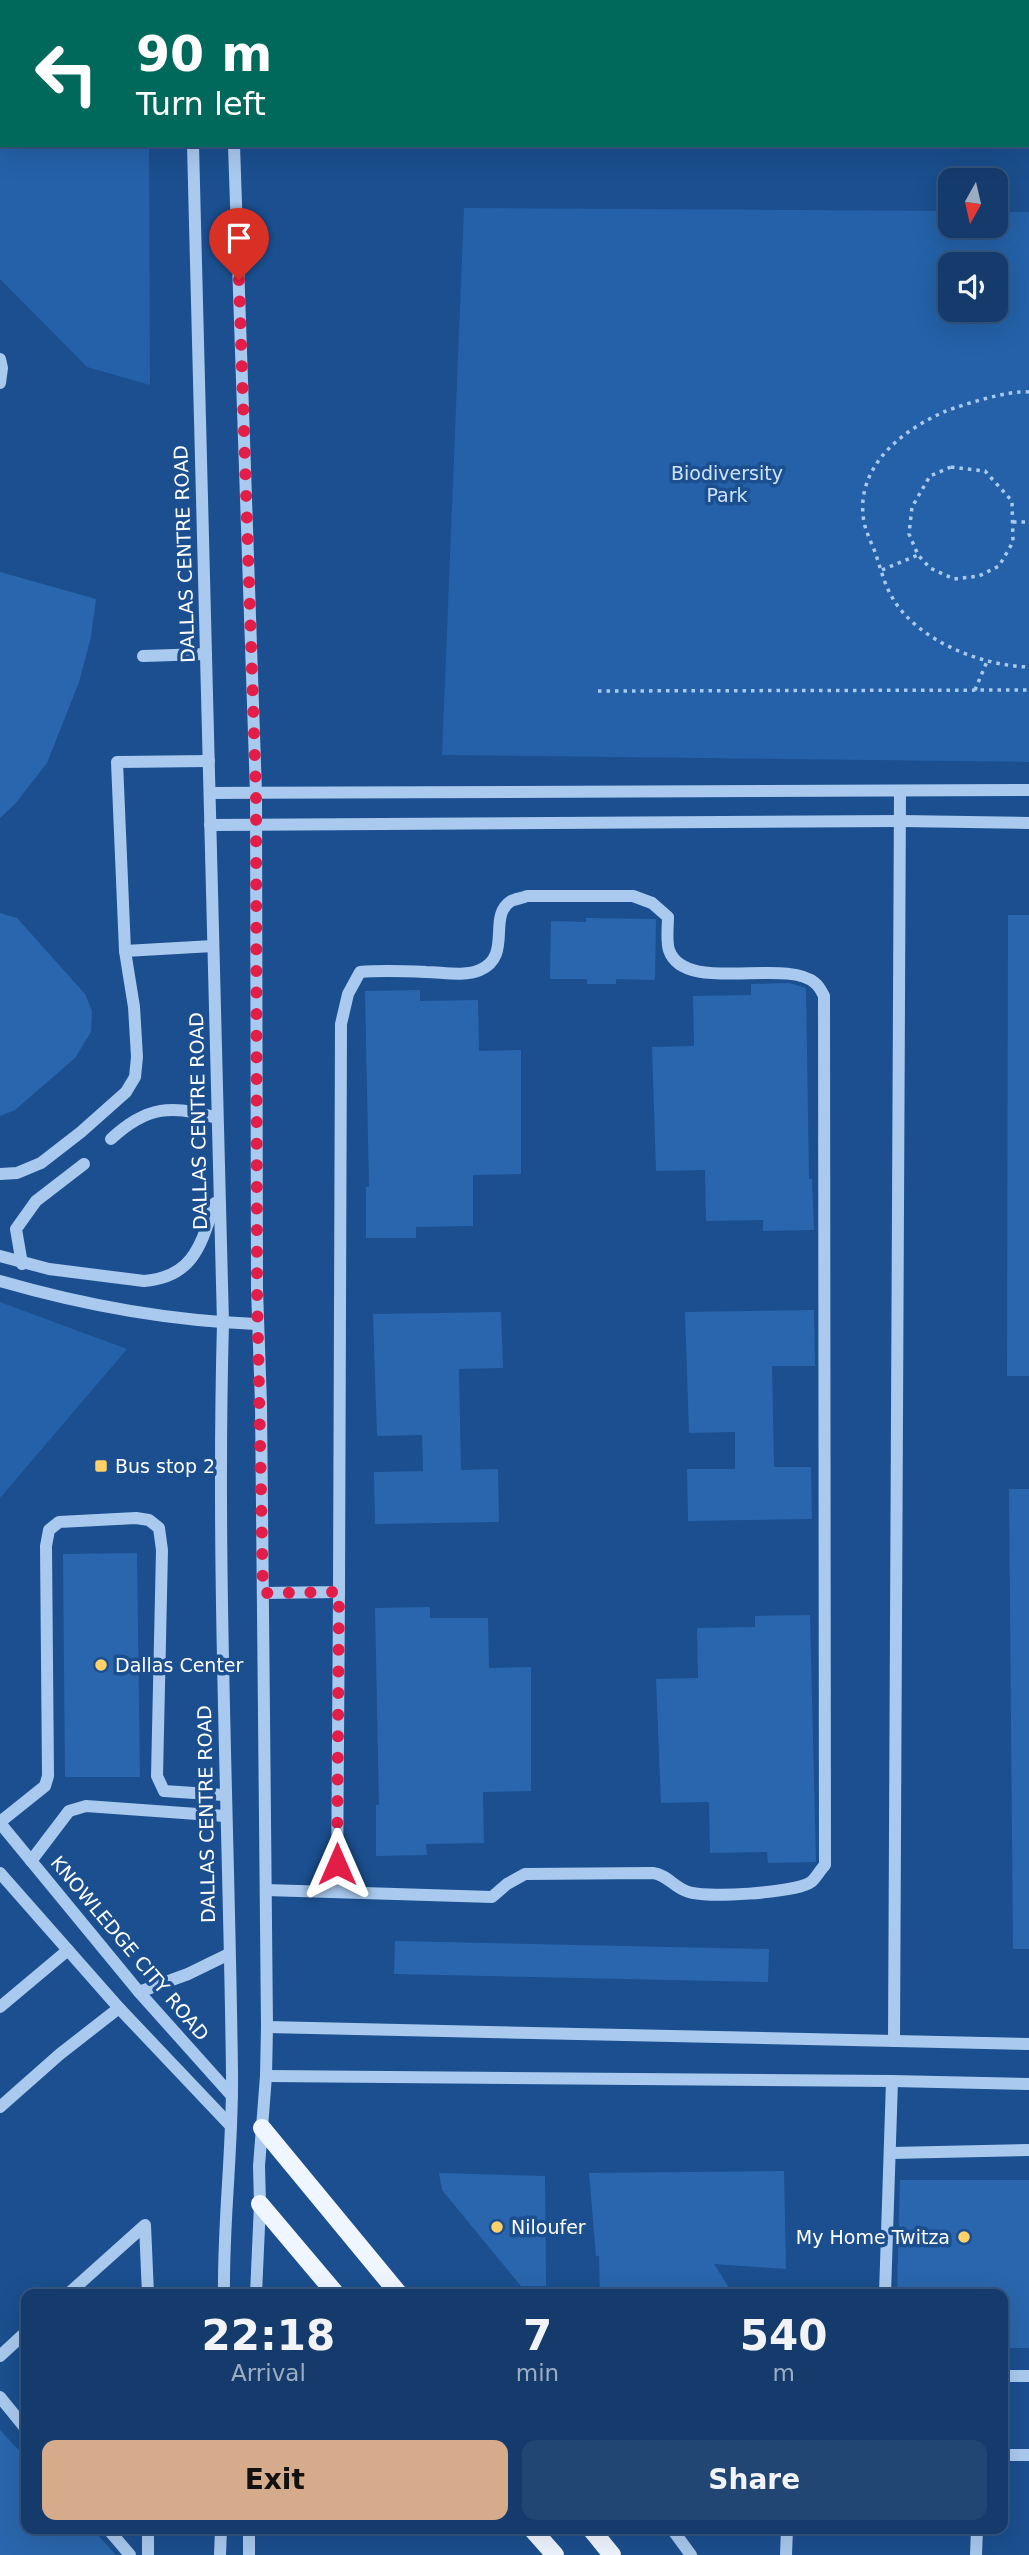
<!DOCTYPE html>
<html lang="en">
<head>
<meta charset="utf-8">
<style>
  :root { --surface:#143b6b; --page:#214673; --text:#f1f3f6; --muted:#9dadc1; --line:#33557e; --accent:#d6ab8b }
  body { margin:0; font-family:"DejaVu Sans",sans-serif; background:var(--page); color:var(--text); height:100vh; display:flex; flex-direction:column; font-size:26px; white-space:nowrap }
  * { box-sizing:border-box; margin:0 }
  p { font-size:23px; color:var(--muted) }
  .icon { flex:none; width:38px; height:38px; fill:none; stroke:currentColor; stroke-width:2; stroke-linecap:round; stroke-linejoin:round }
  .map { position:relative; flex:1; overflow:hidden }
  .side { position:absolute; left:21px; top:2289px; width:987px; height:245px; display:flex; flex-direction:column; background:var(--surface); border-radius:14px; box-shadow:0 7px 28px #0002,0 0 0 2px var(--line) }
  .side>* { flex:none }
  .top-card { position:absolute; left:0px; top:0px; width:1029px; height:147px; box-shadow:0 7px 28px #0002,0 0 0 2px var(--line); background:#00695c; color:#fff; overflow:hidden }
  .needle { width:46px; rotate:188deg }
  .buttons { position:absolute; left:938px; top:168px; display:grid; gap:14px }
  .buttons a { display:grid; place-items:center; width:70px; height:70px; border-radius:14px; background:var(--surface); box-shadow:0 7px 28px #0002,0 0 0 2px var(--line); font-size:35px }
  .pin { position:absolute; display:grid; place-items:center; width:60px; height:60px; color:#fff; margin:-72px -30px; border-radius:50% 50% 50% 0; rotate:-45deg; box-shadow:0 0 7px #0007 }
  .pin .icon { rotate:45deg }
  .me { position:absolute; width:77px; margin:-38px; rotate:0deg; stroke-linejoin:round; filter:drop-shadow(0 0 5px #0008) }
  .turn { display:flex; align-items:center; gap:24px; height:147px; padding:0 21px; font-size:32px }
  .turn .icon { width:91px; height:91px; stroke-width:2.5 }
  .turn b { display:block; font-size:49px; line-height:60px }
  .eta { display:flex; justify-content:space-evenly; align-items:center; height:119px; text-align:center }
  .eta b { font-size:42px; font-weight:700; line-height:49px }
  .action { display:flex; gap:14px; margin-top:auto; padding:14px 21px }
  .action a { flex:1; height:80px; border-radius:14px; background:var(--accent); color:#111; font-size:28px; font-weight:700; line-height:80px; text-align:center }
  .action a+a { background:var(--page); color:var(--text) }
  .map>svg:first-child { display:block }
  .green { fill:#2461a8; fill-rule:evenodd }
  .building { fill:#2a66ad }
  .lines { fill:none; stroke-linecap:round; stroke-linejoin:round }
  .path { stroke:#a9c9ee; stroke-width:3.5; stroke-dasharray:3.5 5; stroke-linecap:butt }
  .minor { stroke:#a9c9ee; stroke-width:12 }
  .major { stroke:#f0f6ff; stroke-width:18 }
  .route { stroke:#e11d48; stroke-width:12; stroke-dasharray:0 21.6 }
  .poi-dot { fill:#ffd166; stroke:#1b4f8f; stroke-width:2.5 }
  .labels { text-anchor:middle; stroke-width:7; stroke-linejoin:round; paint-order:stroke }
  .park-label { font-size:19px; fill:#cfe3fa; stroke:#1b4f8f }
  .street-label { font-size:19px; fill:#fff; stroke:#1b4f8f }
  .poi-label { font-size:19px; fill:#fff; stroke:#1b4f8f; text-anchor:start }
</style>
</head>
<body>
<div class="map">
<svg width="1029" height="2555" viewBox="0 0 1029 2555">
  <rect width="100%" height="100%" fill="#1b4f8f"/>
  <!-- green -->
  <g class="green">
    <polygon points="0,0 149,0 2,2 2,145 149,145 150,385 87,367 0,279"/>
    <path d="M464,208l486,3v15h46v-14h33v550l-587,-7zM950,264h46v46h-46z"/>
    <polygon points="0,1302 127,1349 0,1498"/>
  </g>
  <!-- building -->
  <g class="building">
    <polygon points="0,572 96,599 91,637 79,682 47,763 15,804 0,818"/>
    <polygon points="0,913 17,918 85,994 92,1011 91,1032 75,1058 15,1110 0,1116"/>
    <polygon points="1008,915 1029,915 1029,1376 1007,1376"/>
    <polygon points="586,918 656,919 655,980 616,979 616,984 587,984 587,979 550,979 551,921 586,922"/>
    <polygon points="789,983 806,988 809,1179 812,1179 814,1230 763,1231 763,1220 706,1221 705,1170 656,1171 652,1047 694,1046 693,996 751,995 751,984"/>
    <polygon points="420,990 420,1001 478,1000 479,1051 521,1050 521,1174 473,1175 473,1226 416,1227 416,1238 366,1238 366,1187 369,1187 365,991"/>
    <polygon points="814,1310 815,1366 772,1366 774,1467 811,1467 812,1519 688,1521 687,1469 735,1469 735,1432 689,1433 685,1312"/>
    <polygon points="501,1312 503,1368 459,1369 461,1470 498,1469 499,1522 375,1524 374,1472 423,1471 422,1435 377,1436 373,1314"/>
    <polygon points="1009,1489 1029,1489 1029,1949 1013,1949"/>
    <polygon points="137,1553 140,1777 65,1777 63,1554"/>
    <polygon points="430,1607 430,1618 488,1618 489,1668 531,1667 531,1791 483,1792 484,1843 426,1844 427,1855 376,1856 376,1805 379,1805 375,1608"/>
    <polygon points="810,1615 816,1862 768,1863 767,1852 710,1853 709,1802 661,1803 656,1679 698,1678 697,1628 755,1627 755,1616"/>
    <polygon points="395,1941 769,1949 768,1982 394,1974"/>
    <polygon points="784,2171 786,2269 714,2264 733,2294 600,2294 599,2256 596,2256 589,2173"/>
    <polygon points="439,2173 545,2176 546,2286 521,2286 442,2190"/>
    <polygon points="900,2180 1029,2180 1029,2348 1003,2348 1003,2294 897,2294"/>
    <polygon points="0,2430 26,2458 26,2529 92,2529 116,2555 0,2555"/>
  </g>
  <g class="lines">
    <!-- path -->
    <g class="path">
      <path d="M1029,392c-20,-2 -64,12 -83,19 -44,19 -92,56 -82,111 2,10 7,20 11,30 5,14 9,32 17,45 24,43 89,69 137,70"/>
      <polygon points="951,467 985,471 1012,501 1013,542 999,566 979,576 954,579 930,568 918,555 909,534 912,507 930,476"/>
      <polyline points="1013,522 1029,522"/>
      <polyline points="882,570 918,555"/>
      <polyline points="975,690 988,659"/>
      <polyline points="598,691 1029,690"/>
    </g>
    <!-- minor -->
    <g class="minor">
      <polyline points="189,0 189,2"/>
      <polyline points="229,0 229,2"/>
      <path d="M193,145l30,1178c-7,250 6,500 9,750 1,73 -9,147 -8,221"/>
      <polyline points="234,145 256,793 257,1289 261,1404 267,2027 266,2076 259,2166 260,2204 256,2294"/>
      <polyline points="0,359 2,368 0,383"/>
      <polyline points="143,656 206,654"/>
      <polyline points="210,793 1029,790"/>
      <polyline points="210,825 901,821 1029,823"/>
      <polyline points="125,951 213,946"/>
      <path d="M111,1139c35,-33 62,-35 106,-21"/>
      <polyline points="0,1174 17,1173 41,1163 81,1132 126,1092 135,1077 137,1057 134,1007 125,951 117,762 209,761"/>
      <path d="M0,1256l49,13 95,12c50,-4 57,-37 71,-78"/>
      <polyline points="22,1264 16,1229 36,1201 84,1164"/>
      <path d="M0,1281c83,24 171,40 258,43"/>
      <path d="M263,1593l76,-1 2,-568 7,-30 12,-22c22,-2 44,-1 66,0 16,0 38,5 54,-2 33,-14 7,-54 31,-69 4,-2 11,-3 16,-5h106l19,7 16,14c0,10 -2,24 1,33 15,45 117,7 146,33 4,3 7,9 9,13l1,869c-5,5 -9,13 -14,17 -15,11 -109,17 -125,9 -13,-5 -19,-16 -33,-18l-128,1 -18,10 -15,13 -226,-7"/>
      <polyline points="0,1822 45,1786 48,1776 46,1546 49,1530 59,1522 136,1518 149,1520 159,1528 162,1550 157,1776 164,1791 224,1795"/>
      <polyline points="0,1823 139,1992 232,2096"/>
      <polyline points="31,1861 69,1811 86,1806 225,1816"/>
      <polyline points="0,1873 119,2008 230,2125"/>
      <polyline points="337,1892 339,1592"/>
      <polyline points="139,1992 188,1974 229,1954"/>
      <polyline points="0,2007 68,1950"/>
      <polyline points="267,2027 1029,2044"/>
      <polyline points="894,2041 900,791"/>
      <polyline points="266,2076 892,2081 1029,2084"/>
      <polyline points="0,2107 60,2054 119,2008"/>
      <polyline points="891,2153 1029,2150"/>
      <polyline points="68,2294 145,2225 148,2294"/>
      <polyline points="885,2294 892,2081"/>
      <polyline points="0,2356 26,2332"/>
      <polyline points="1003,2376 1029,2376"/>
      <polyline points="0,2397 26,2429"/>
      <polyline points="1003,2455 1029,2455"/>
      <polyline points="108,2529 130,2555"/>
      <polyline points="672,2529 691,2555"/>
      <polyline points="148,2555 148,2529"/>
      <polyline points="220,2555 221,2529"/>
      <polyline points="249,2555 249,2529"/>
      <polyline points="786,2555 787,2529"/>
      <polyline points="976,2555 977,2529"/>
    </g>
    <!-- major -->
    <g class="major">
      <polyline points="262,2128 399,2294"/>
      <polyline points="260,2204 336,2294"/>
      <polyline points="532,2529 555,2555"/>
      <polyline points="591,2529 612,2555"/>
    </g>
  </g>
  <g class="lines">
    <!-- route -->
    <polyline class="route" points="239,280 256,793 257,1289 263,1593 339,1592 337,1864"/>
  </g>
  <!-- markers -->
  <g class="poi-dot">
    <rect x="94" y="1459" width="14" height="14" rx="3.5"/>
    <circle cx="101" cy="1665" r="7"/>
    <circle cx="497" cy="2227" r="7"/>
    <circle cx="964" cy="2237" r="7"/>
  </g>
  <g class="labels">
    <!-- park labels -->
    <g class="park-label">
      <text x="727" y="480">Biodiversity<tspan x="727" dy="22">Park</tspan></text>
    </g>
    <!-- street labels -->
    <g class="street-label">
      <text transform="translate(184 554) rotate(-92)" y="7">DALLAS CENTRE ROAD</text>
      <text transform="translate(198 1121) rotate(-91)" y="7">DALLAS CENTRE ROAD</text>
      <text transform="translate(206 1814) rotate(-91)" y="7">DALLAS CENTRE ROAD</text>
      <text transform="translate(130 1948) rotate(50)" y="7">KNOWLEDGE CITY ROAD</text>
    </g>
    <!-- poi labels -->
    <g class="poi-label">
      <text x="115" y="1473">Bus stop 2</text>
      <text x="115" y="1672">Dallas Center</text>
      <text x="511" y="2234">Niloufer</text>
      <text x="950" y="2244" text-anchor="end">My Home Twitza</text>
    </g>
  </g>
</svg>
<div class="buttons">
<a><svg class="needle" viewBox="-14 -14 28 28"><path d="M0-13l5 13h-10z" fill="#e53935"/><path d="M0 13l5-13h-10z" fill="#9dadc1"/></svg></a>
<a><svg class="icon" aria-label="sound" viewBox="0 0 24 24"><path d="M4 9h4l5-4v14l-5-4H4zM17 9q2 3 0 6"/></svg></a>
</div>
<div class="pin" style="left:239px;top:280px;background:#d93025"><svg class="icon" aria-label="arrive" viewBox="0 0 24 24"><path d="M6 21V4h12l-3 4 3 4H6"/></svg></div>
<svg class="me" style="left:337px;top:1864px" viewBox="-20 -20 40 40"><path d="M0-17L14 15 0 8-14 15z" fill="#e11d48" stroke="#fff" stroke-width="4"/></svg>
<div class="top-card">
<div class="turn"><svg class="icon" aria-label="left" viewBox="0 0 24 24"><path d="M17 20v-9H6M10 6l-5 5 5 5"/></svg><div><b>90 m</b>Turn left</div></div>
</div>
<section class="side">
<div class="eta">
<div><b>22:18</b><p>Arrival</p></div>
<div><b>7</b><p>min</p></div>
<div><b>540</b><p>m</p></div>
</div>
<div class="action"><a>Exit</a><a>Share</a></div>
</section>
</div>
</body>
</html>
